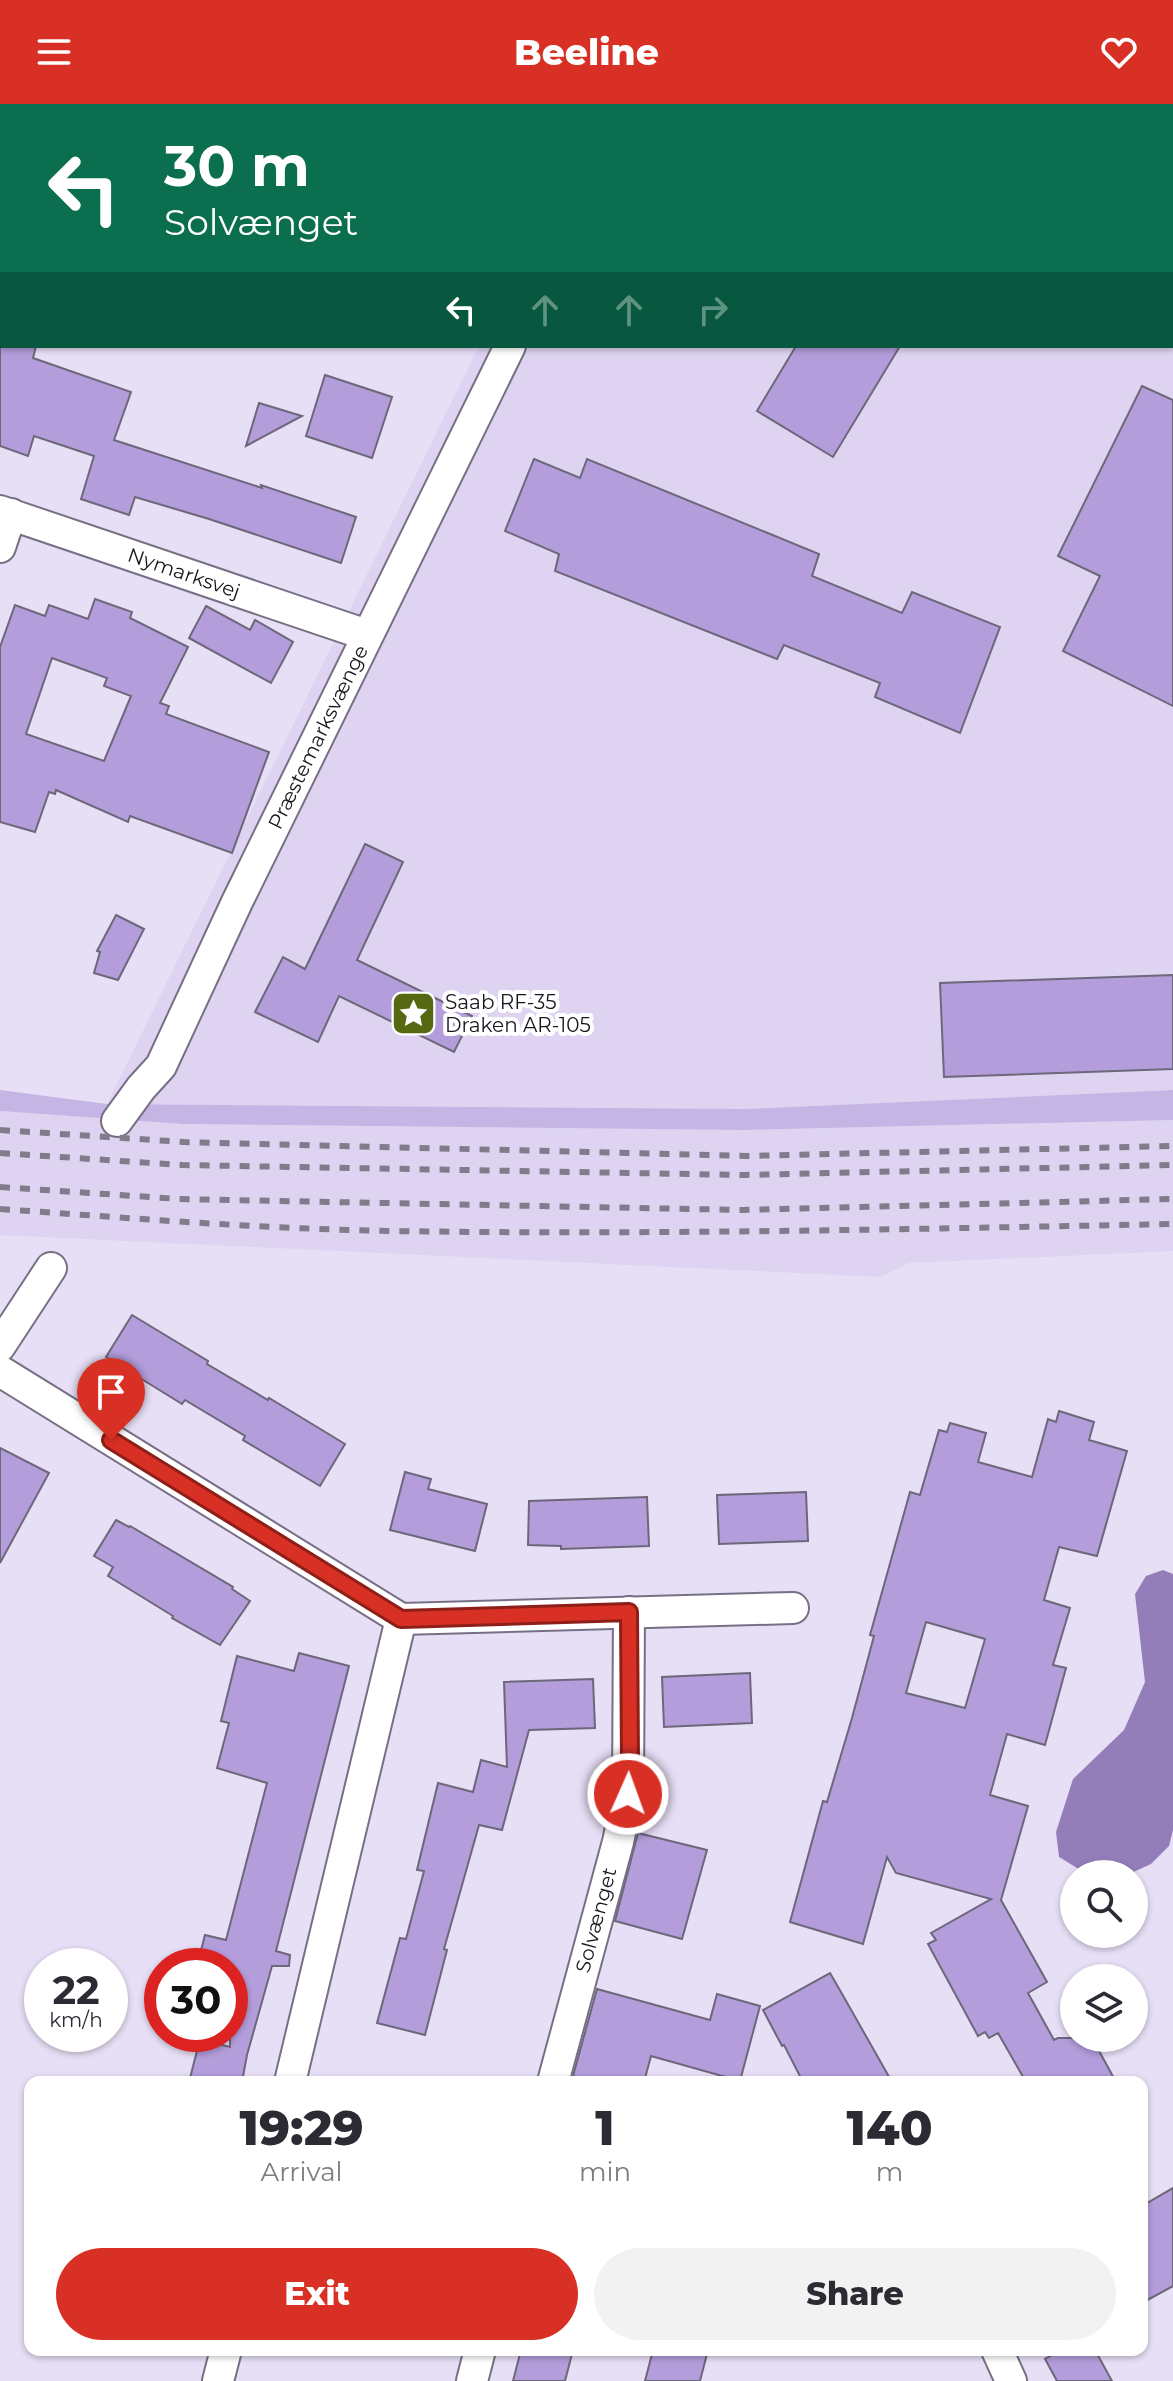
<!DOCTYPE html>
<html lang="en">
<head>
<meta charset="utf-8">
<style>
  :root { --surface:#fff; --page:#f2f2f3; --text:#2b2b33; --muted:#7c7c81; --accent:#d93025 }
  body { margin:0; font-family:Montserrat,sans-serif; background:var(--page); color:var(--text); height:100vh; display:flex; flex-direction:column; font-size:30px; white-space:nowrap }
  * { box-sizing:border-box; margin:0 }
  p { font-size:26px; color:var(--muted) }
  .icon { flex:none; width:44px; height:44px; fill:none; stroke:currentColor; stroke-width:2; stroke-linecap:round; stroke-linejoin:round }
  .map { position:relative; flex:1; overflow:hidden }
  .details { position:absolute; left:24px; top:1972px; width:1124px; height:280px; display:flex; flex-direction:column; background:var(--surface); border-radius:16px; box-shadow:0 2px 6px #0004 }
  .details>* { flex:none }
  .banner { position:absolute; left:0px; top:0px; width:1174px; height:244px; box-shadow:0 2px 6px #0004; background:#0b6e4f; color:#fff; overflow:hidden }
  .controls { position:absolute; left:1060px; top:1756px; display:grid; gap:16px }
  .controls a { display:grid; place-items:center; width:88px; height:88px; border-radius:50%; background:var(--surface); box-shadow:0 2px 6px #0004; font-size:40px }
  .speed { position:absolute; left:24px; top:1844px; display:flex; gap:16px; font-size:40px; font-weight:700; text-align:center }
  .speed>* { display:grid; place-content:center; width:104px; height:104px; border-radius:50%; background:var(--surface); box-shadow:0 2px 6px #0004; line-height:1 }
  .speed small { font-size:20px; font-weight:400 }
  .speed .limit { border:12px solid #d22; background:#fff; color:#111 }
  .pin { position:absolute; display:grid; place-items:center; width:68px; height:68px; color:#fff; margin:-82px -34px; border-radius:50% 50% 50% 0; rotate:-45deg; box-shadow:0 0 8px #0007 }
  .pin .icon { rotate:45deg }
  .me { position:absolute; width:88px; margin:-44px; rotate:2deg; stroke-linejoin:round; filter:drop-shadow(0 0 6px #0008) }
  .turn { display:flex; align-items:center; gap:28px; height:168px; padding:0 32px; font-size:36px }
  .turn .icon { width:104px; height:104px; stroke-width:2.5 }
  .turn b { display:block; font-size:56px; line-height:68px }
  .lanes { display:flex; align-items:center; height:76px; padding:0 32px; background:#0003; justify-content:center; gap:40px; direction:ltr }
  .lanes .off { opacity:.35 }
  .eta { display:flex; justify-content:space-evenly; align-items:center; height:136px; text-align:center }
  .eta b { font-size:48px; font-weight:800; line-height:56px }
  .action { display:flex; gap:16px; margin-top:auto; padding:16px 32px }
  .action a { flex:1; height:92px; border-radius:48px; background:var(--accent); color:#fff; font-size:32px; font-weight:800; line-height:92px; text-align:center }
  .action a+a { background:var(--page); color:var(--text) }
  header { display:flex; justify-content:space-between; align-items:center; height:104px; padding:0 32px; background:var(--accent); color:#fff; font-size:36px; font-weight:800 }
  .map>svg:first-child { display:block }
  .built { fill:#ded4f2 }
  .green { fill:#c5b5e4 }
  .water { fill:#947eba }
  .building { fill:#b39ddb; stroke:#6d677a; stroke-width:2; fill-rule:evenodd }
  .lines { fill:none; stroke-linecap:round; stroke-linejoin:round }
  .street-casing { stroke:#777084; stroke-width:34 }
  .street { stroke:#fff; stroke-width:30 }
  .rail { stroke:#817b8b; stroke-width:6; stroke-dasharray:10 10; stroke-linecap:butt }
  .route-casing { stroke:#8d1f18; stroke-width:20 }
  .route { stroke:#d93025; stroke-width:14 }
  .labels { text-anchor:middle; stroke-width:8; stroke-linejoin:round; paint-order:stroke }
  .street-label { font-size:20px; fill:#19161e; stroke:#fff }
  .poi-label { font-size:20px; fill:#19161e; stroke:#fff; text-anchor:start }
</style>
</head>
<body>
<header><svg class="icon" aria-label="menu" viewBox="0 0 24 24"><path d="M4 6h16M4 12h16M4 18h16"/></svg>Beeline<svg class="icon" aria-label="heart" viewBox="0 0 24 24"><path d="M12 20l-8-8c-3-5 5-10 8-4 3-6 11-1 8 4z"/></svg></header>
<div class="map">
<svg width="1173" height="2277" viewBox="0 0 1173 2277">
  <rect width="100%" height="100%" fill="#e7dff6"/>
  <!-- built -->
  <g class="built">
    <polygon points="0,0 1173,0 1173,986 745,1005 107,1000 479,242 1172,242 1172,2 2,2 2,85 0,85"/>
    <polygon points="0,1007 183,1020 744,1026 1173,1016 1173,1147 909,1159 880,1173 0,1131"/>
  </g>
  <!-- green -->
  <polygon class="green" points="0,986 107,1000 745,1005 1173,986 1173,1016 744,1026 183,1020 0,1007"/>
  <!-- water -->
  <polygon class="water" points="1163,1466 1173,1470 1173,1726 1169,1742 1151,1760 1129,1770 1087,1770 1059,1753 1056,1728 1073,1675 1124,1626 1145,1578 1135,1490 1146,1472"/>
  <!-- building -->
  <g class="building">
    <polygon points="0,242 36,242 33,254 131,288 114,336 262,384 261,381 356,413 341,459 209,415 135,393 129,411 81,395 94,352 34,332 28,352 0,342"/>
    <polygon points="796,242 900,242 833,353 757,307"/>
    <polygon points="325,271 392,293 372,354 306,332"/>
    <polygon points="1142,282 1173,296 1173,602 1063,547 1100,472 1058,452"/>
    <polygon points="259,299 302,312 246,342"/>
    <polygon points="534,355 580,374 587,355 819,450 812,472 902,509 912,488 1000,523 960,629 875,593 880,579 784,541 777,555 555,467 559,450 505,427"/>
    <path d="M95,495l37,13 -2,6 58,29 -28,56 9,3 -3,8 103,38 -37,101 -102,-37 -2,6 -72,-32 -1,4 -6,-2 -14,40 -35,-10v-175l15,-42 30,11 4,-11 39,14zM52,554l55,20 -3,8 27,10 -27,65 -78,-27z"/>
    <polygon points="206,502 250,526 255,516 293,538 271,579 189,534"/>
    <polygon points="365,740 403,758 357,856 472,912 454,948 339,892 318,938 255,908 283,853 305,865"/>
    <polygon points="116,811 144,825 118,876 94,869 100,848 97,847"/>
    <polygon points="1173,871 1173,965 944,973 940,879"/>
    <polygon points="132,1211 208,1257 207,1260 268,1296 269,1294 294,1309 345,1340 320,1382 243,1336 245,1332 185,1296 182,1300 106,1253"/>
    <path d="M1059,1307l35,11 -5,18 38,11 -30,105 -38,-9 -15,53 26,8 -17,57 13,3 -21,77 -38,-11 -17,61 38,11 -27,94 46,82 -19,11 26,47 4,-2h34l24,44h-90l-28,-49 -9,5 -4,-6 -7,4 -50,-92 8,-4 -5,-7 60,-34 -95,-26 -9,-16 -24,87 -73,-22 33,-121 4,1 25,-84 22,-82 -4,-1 40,-143 10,3 19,-65 8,2 3,-9 36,10 -8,29 54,15 16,-58 8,3zM926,1518l59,17 -20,69 -59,-15z"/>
    <polygon points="0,1344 49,1369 0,1459"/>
    <polygon points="405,1368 431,1375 428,1385 487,1400 475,1447 390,1426"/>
    <polygon points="806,1388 808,1437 719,1440 717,1391"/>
    <polygon points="647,1393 649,1442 561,1445 561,1442 528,1441 529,1397"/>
    <polygon points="116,1416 129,1423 130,1422 233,1483 232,1485 250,1497 220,1541 172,1514 173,1512 108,1472 113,1463 94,1452"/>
    <polygon points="299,1549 349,1562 276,1847 290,1851 289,1862 272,1862 247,1951 242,1978 189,1978 200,1935 230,1943 230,1862 197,1862 205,1831 226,1836 267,1679 217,1664 229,1619 221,1617 237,1552 294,1567"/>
    <polygon points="750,1569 752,1619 664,1623 662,1573"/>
    <polygon points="593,1575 595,1624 529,1626 502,1726 479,1721 444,1845 447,1846 425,1931 377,1919 400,1834 406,1835 424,1767 417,1766 438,1679 473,1688 481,1656 507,1663 504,1578"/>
    <polygon points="638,1729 707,1746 682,1835 615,1817"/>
    <polygon points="830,1869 841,1888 892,1978 803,1978 784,1941 782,1942 763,1906"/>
    <polygon points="597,1885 710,1916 717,1890 760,1902 740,1977 651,1952 644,1978 594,1978 573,1972"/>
    <polygon points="1173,2084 1173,2182 1142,2199 1142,2102"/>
    <polygon points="521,2246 573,2246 565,2277 513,2277"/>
    <polygon points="653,2246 708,2246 700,2277 645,2277"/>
    <polygon points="1061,2246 1095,2246 1112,2277 1057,2277 1045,2255"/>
  </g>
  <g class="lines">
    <defs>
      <g id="street">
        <polyline points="635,2 636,0"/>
        <polyline points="0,407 367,531"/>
        <polyline points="0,443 11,410"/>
        <polyline points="117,1017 141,984 161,962 237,798 510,242"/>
        <polyline points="0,1242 51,1164"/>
        <polyline points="0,1267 401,1515 793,1504"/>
        <polyline points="290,1978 401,1515"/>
        <polyline points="553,1978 618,1738 628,1690 629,1508"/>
        <polyline points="997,2246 1011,2277"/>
        <polyline points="218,2277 226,2246"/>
        <polyline points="472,2277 480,2246"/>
      </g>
    </defs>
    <!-- street casing -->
    <use href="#street" class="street-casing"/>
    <!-- street -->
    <use href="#street" class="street"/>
    <!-- rail -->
    <g class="rail">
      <polyline points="0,1026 184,1038 745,1052 1173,1042"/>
      <polyline points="0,1049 182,1061 744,1071 1173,1061"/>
      <polyline points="0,1083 179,1095 742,1106 1173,1095"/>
      <path d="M0,1105c131,9 262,20 393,22 260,4 520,-2 780,-7"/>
    </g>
  </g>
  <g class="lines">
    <defs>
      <polyline id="route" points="111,1336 401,1515 629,1508 630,1658 628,1690"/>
    </defs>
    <!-- route casing -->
    <use href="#route" class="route-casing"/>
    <!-- route -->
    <use href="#route" class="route"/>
  </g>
  <!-- icons -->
  <defs>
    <symbol id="sight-square" viewBox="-11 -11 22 22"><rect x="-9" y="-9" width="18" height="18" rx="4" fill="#576812" stroke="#fff"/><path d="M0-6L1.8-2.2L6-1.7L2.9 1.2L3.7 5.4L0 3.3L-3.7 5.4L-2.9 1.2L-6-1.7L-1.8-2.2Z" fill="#fff"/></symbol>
  </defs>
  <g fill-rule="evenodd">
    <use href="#sight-square" x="388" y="884" width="51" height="51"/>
  </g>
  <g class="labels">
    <!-- street labels -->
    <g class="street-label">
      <text transform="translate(184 469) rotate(19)" y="7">Nymarksvej</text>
      <text transform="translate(318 633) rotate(-64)" y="7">Præstemarksvænge</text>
      <text transform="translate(596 1816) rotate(-75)" y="7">Solvænget</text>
    </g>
    <!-- poi labels -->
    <g class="poi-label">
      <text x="445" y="905">Saab RF-35<tspan x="445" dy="23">Draken AR-105</tspan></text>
    </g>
  </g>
</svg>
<div class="controls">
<a><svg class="icon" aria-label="search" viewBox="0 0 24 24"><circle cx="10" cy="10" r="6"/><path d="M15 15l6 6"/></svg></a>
<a><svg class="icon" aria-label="layers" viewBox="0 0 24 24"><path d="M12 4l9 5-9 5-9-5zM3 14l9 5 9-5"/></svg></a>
</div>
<div class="speed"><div>22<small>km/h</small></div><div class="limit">30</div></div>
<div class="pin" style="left:111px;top:1336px;background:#d93025"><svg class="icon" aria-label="arrive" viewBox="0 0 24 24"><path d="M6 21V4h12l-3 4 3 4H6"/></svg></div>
<svg class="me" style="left:628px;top:1690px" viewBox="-20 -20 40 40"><circle r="17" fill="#d93025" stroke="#fff" stroke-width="3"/><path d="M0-11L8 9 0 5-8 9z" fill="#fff"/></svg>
<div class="banner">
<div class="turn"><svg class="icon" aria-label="left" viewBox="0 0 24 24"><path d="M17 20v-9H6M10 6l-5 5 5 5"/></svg><div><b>30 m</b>Solvænget</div></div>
<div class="lanes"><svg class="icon" aria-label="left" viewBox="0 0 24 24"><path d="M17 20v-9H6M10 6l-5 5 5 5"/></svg><svg class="icon off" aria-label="ahead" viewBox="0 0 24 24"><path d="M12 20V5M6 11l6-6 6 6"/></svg><svg class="icon off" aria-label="ahead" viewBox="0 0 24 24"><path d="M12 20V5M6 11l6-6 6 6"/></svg><svg class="icon off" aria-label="right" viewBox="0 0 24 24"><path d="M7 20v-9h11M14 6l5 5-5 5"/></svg></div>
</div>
<section class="details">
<div class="eta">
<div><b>19:29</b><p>Arrival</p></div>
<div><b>1</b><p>min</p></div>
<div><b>140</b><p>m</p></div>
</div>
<div class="action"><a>Exit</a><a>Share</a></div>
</section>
</div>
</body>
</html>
